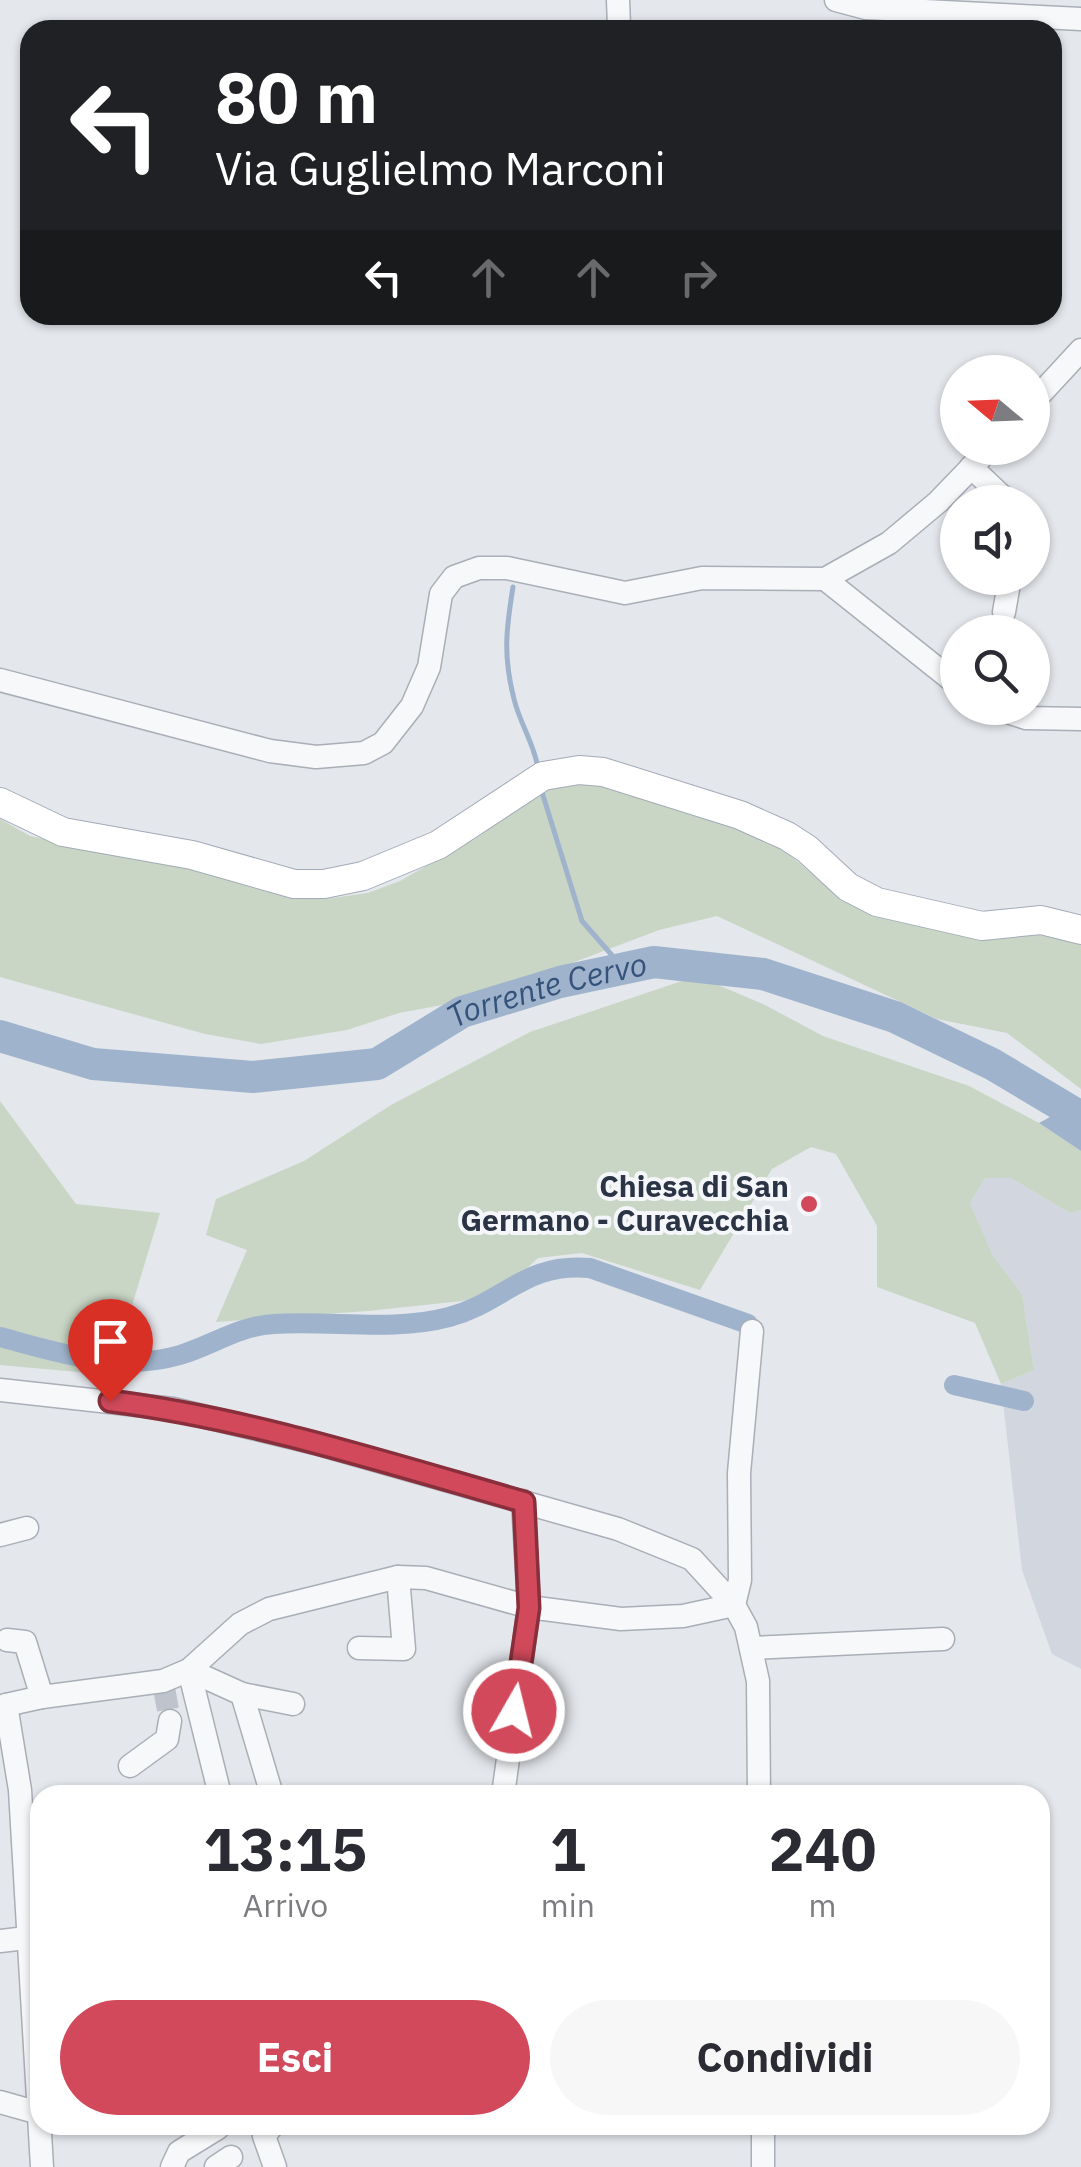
<!DOCTYPE html>
<html lang="it">
<head>
<meta charset="utf-8">
<style>
  :root { --surface:#fff; --page:#f7f7f7; --text:#2b2b33; --muted:#7c7c81; --accent:#d1495b }
  body { margin:0; font-family:"IBM Plex Sans",sans-serif; background:var(--page); color:var(--text); height:100vh; display:flex; flex-direction:column; font-size:38px; white-space:nowrap }
  * { box-sizing:border-box; margin:0 }
  p { font-size:32px; color:var(--muted) }
  .icon { flex:none; width:55px; height:55px; fill:none; stroke:currentColor; stroke-width:2; stroke-linecap:round; stroke-linejoin:round }
  .map { position:relative; flex:1; overflow:hidden }
  .side { position:absolute; left:30px; top:1785px; width:1020px; height:350px; display:flex; flex-direction:column; background:var(--surface); border-radius:30px; box-shadow:0 2px 8px #0004 }
  .side>* { flex:none }
  .guide { position:absolute; left:20px; top:20px; width:1042px; height:305px; border-radius:30px; box-shadow:0 2px 8px #0004; background:#202124; color:#fff; overflow:hidden }
  .needle { width:65px; rotate:289deg }
  .fabs { position:absolute; left:940px; top:355px; display:grid; gap:20px }
  .fabs a { display:grid; place-items:center; width:110px; height:110px; border-radius:50%; background:var(--surface); box-shadow:0 2px 8px #0004; font-size:50px }
  .pin { position:absolute; display:grid; place-items:center; width:85px; height:85px; color:#fff; margin:-102px -42px; border-radius:50% 50% 50% 0; rotate:-45deg; box-shadow:0 0 10px #0007 }
  .pin .icon { rotate:45deg }
  .me { position:absolute; width:110px; margin:-55px; rotate:8deg; stroke-linejoin:round; filter:drop-shadow(0 0 8px #0008) }
  .turn { display:flex; align-items:center; gap:35px; height:210px; padding:0 30px; font-size:45px }
  .turn .icon { width:130px; height:130px; stroke-width:2.5 }
  .turn b { display:block; font-size:70px; line-height:85px }
  .lanes { display:flex; align-items:center; height:95px; padding:0 30px; background:#0003; justify-content:center; gap:50px; direction:ltr }
  .lanes .off { opacity:.35 }
  .eta { display:flex; justify-content:space-evenly; align-items:center; height:170px; text-align:center }
  .eta b { font-size:60px; font-weight:700; line-height:70px }
  .primary-button { display:flex; gap:20px; margin-top:auto; padding:20px 30px }
  .primary-button a { flex:1; height:115px; border-radius:60px; background:var(--accent); color:#fff; font-size:40px; font-weight:700; line-height:115px; text-align:center }
  .primary-button a+a { background:var(--page); color:var(--text) }
  .map>svg:first-child { display:block }
  .built { fill:#d2d6de }
  .green { fill:#c9d6c5 }
  .water { fill:#9fb4cc }
  .lines { fill:none; stroke-linecap:round; stroke-linejoin:round }
  .stream { stroke:#9fb4cc; stroke-width:5 }
  .canal { stroke:#9fb4cc; stroke-width:20 }
  .river { stroke:#9fb4cc; stroke-width:32 }
  .minor-tunnel { stroke:#bfc3cb; stroke-width:22; stroke-dasharray:22 11; stroke-linecap:butt }
  .minor-casing { stroke:#a9aeb7; stroke-width:25 }
  .major-casing { stroke:#a3abb8; stroke-width:30 }
  .minor { stroke:#f7f8fa; stroke-width:22 }
  .major { stroke:#fff; stroke-width:28 }
  .route-casing { stroke:#882f3b; stroke-width:25 }
  .route { stroke:#d1495b; stroke-width:18 }
  .poi-dot { fill:#d1495b; stroke:#f4f6f9; stroke-width:4 }
  .labels { text-anchor:middle; stroke-width:8; stroke-linejoin:round; paint-order:stroke }
  .poi-label { font-size:30px; font-weight:bold; fill:#2b3445; stroke:#f4f6f9; text-anchor:end }
  .water-label { font-size:32px; font-style:italic; fill:#34527a; stroke:#f4f6f9 }
</style>
</head>
<body>
<div class="map">
<svg width="1081" height="2167" viewBox="0 0 1081 2167">
  <rect width="100%" height="100%" fill="#e4e7ec"/>
  <!-- built -->
  <polygon class="built" points="985,1178 1011,1178 1070,1213 1081,1210 1081,1669 1052,1654 1022,1570 1001,1384 1034,1370 1022,1294 993,1256 970,1203"/>
  <!-- green -->
  <g class="green">
    <polygon points="581,775 735,826 779,846 838,896 1081,943 1081,1089 1007,1033 937,1019 717,916 659,930 480,998 399,1013 347,1030 261,1044 205,1034 0,977 0,819 30,836 214,874 264,889 326,899 368,893 400,881 481,835 526,791"/>
    <polygon points="697,976 765,1005 823,1036 969,1086 1039,1123 1081,1151 1081,1210 1070,1213 1011,1178 985,1178 970,1203 993,1256 1022,1294 1034,1370 1001,1384 975,1323 877,1287 877,1226 836,1154 811,1147 772,1169 700,1290 582,1253 538,1258 501,1292 462,1301 368,1311 216,1322 247,1250 206,1235 216,1199 304,1161 391,1105 530,1032"/>
    <polygon points="0,1101 76,1204 160,1213 111,1375 0,1365"/>
  </g>
  <!-- water -->
  <polygon class="water" points="1081,1100 1081,1151 1039,1123"/>
  <g class="lines">
    <!-- stream -->
    <g class="stream">
      <path d="M513,587c-7,43 -10,69 1,112 6,25 20,44 24,69"/>
      <polyline points="541,789 582,921 624,969"/>
    </g>
    <!-- canal -->
    <g class="canal">
      <path d="M0,1337c60,16 118,36 180,18 33,-10 58,-29 94,-31 57,-4 119,8 175,-7 56,-15 76,-55 141,-49l158,56"/>
      <polyline points="954,1385 1024,1401"/>
    </g>
    <!-- river -->
    <path class="river" id="s1" d="M0,1036l93,28 160,13 124,-13 85,-52 98,-30 94,-20 109,12 132,43 97,47 89,53"/>
    <!-- minor-tunnel -->
    <polyline class="minor-tunnel" points="164,1688 170,1721"/>
    <defs>
      <g id="minor">
        <polyline points="836,0 866,8 1081,19"/>
        <polyline points="616,30 619,26 618,0"/>
        <polyline points="1032,403 1081,350"/>
        <polyline points="971,467 1008,502"/>
        <polyline points="825,579 958,685"/>
        <polyline points="1004,612 1010,578"/>
        <polyline points="0,680 270,751 316,757 364,753 383,743 412,706 429,667 441,594 454,577 479,568 507,568 625,593 702,578 825,579 889,543 938,502 990,448"/>
        <polyline points="995,708 1026,718 1081,719"/>
        <polyline points="0,1390 173,1409 315,1443 618,1529 692,1559 734,1605 746,1627 758,1681 759,1795"/>
        <polyline points="0,1535 27,1528"/>
        <polyline points="734,1605 740,1580 739,1473 752,1331"/>
        <polyline points="7,1640 25,1642 42,1697"/>
        <polyline points="359,1648 404,1649 398,1577"/>
        <polyline points="751,1648 943,1639"/>
        <polyline points="189,1670 220,1795"/>
        <polyline points="189,1670 242,1694 293,1704"/>
        <polyline points="242,1694 272,1795"/>
        <polyline points="6,1705 42,1697 163,1681 189,1670 240,1624 269,1609 398,1577 426,1578 529,1607 621,1619 683,1616 734,1605"/>
        <polyline points="6,1705 20,1790 42,2167"/>
        <polyline points="130,1766 167,1739 170,1721"/>
        <polyline points="503,1795 529,1607 523,1501"/>
        <polyline points="0,1941 26,1938"/>
        <polyline points="0,2102 39,2113"/>
        <polyline points="273,2125 264,2136 275,2167"/>
        <polyline points="763,2125 763,2167"/>
        <polyline points="172,2167 179,2152 218,2128 217,2125"/>
        <polyline points="216,2167 231,2157"/>
      </g>
      <polyline id="major" points="0,802 63,832 192,855 294,884 324,884 363,876 438,845 543,776 579,770 603,772 740,815 787,836 807,849 848,887 877,902 982,926 1041,920 1081,930"/>
    </defs>
    <!-- minor casing -->
    <use href="#minor" class="minor-casing"/>
    <!-- major casing -->
    <use href="#major" class="major-casing"/>
    <!-- minor -->
    <use href="#minor" class="minor"/>
    <!-- major -->
    <use href="#major" class="major"/>
  </g>
  <g class="lines">
    <defs>
      <path id="route" d="M110,1401c141,18 277,62 414,101l5,106 -15,103"/>
    </defs>
    <!-- route casing -->
    <use href="#route" class="route-casing"/>
    <!-- route -->
    <use href="#route" class="route"/>
  </g>
  <!-- markers -->
  <circle class="poi-dot" cx="809" cy="1204" r="10"/>
  <g class="labels">
    <!-- poi labels -->
    <g class="poi-label">
      <text x="789" y="1197">Chiesa di San<tspan x="789" dy="34">Germano - Curavecchia</tspan></text>
    </g>
    <!-- water labels -->
    <g class="water-label">
      <text dy="11" stroke="none"><textPath href="#s1" startOffset="570">Torrente Cervo</textPath></text>
    </g>
  </g>
</svg>
<div class="fabs">
<a><svg class="needle" viewBox="-14 -14 28 28"><path d="M0-13l5 13h-10z" fill="#e53935"/><path d="M0 13l5-13h-10z" fill="#7c7c81"/></svg></a>
<a><svg class="icon" aria-label="sound" viewBox="0 0 24 24"><path d="M4 9h4l5-4v14l-5-4H4zM17 9q2 3 0 6"/></svg></a>
<a><svg class="icon" aria-label="search" viewBox="0 0 24 24"><circle cx="10" cy="10" r="6"/><path d="M15 15l6 6"/></svg></a>
</div>
<div class="pin" style="left:110px;top:1401px;background:#d93025"><svg class="icon" aria-label="arrive" viewBox="0 0 24 24"><path d="M6 21V4h12l-3 4 3 4H6"/></svg></div>
<svg class="me" style="left:514px;top:1711px" viewBox="-20 -20 40 40"><circle r="17" fill="#d1495b" stroke="#fff" stroke-width="3"/><path d="M0-11L8 9 0 5-8 9z" fill="#fff"/></svg>
<div class="guide">
<div class="turn"><svg class="icon" aria-label="left" viewBox="0 0 24 24"><path d="M17 20v-9H6M10 6l-5 5 5 5"/></svg><div><b>80 m</b>Via Guglielmo Marconi</div></div>
<div class="lanes"><svg class="icon" aria-label="left" viewBox="0 0 24 24"><path d="M17 20v-9H6M10 6l-5 5 5 5"/></svg><svg class="icon off" aria-label="ahead" viewBox="0 0 24 24"><path d="M12 20V5M6 11l6-6 6 6"/></svg><svg class="icon off" aria-label="ahead" viewBox="0 0 24 24"><path d="M12 20V5M6 11l6-6 6 6"/></svg><svg class="icon off" aria-label="right" viewBox="0 0 24 24"><path d="M7 20v-9h11M14 6l5 5-5 5"/></svg></div>
</div>
<section class="side">
<div class="eta">
<div><b>13:15</b><p>Arrivo</p></div>
<div><b>1</b><p>min</p></div>
<div><b>240</b><p>m</p></div>
</div>
<div class="primary-button"><a>Esci</a><a>Condividi</a></div>
</section>
</div>
</body>
</html>
